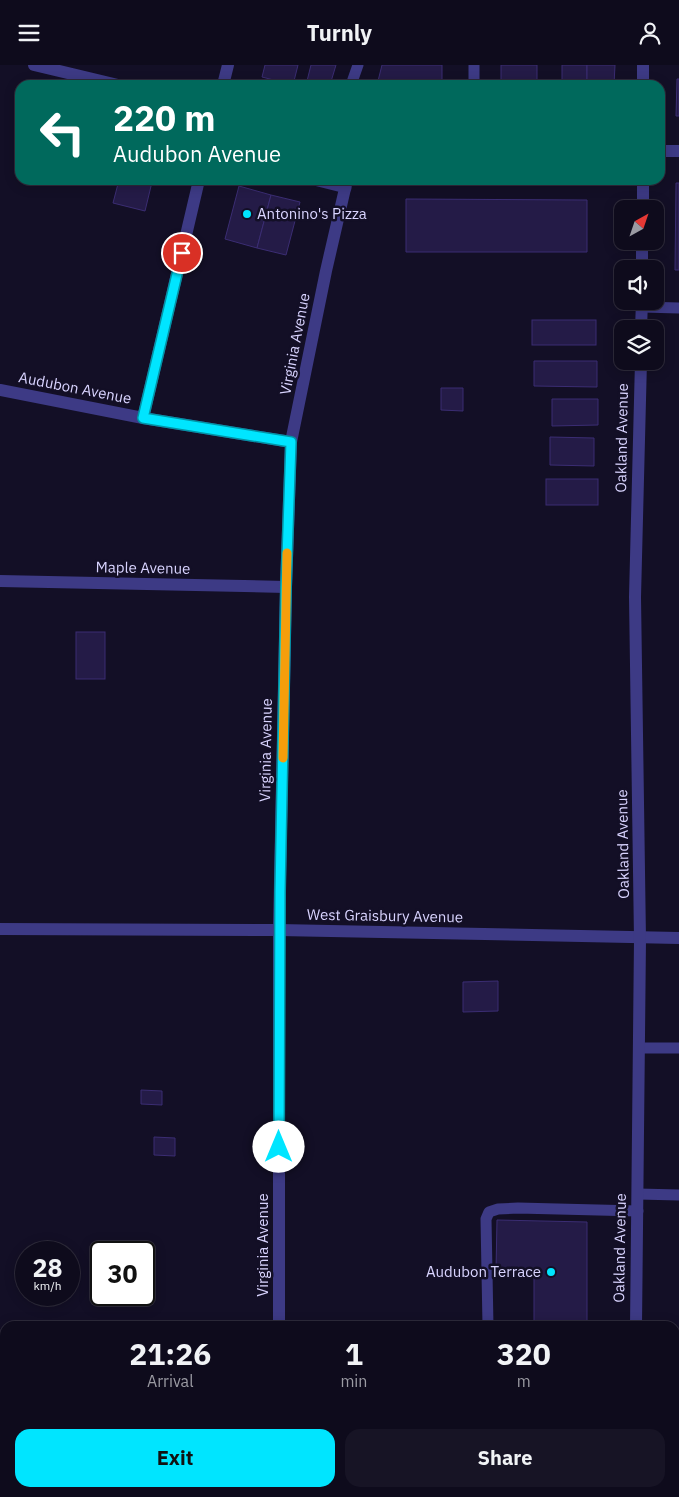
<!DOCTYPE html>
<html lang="en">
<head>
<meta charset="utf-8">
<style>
  :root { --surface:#0e0b1c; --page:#171425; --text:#f1f3f6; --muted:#9b9ba3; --line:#2e2b3b; --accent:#00e5ff }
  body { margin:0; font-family:"IBM Plex Sans",sans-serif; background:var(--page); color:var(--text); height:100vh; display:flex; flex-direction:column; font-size:19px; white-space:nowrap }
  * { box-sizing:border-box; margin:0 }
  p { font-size:16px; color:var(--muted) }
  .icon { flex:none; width:28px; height:28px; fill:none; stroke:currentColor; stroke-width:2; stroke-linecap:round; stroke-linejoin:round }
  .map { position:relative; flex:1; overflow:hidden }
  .details { position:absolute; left:0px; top:1256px; width:680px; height:176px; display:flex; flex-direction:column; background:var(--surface); border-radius:15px 15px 0 0; box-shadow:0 2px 12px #0003,0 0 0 1px var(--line) }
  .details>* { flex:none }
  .hud { position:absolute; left:15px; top:15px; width:650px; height:105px; border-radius:15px; box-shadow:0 2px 12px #0003,0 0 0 1px var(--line); background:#00695c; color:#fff; overflow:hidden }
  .needle { width:32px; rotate:40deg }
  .fabs { position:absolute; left:614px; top:135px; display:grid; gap:10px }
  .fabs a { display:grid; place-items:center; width:50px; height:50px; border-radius:10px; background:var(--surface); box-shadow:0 2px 12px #0003,0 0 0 1px var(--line); font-size:25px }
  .speed { position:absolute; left:15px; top:1176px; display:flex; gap:10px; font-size:25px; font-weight:700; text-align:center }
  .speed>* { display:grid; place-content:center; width:65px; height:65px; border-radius:50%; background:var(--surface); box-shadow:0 2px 12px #0003,0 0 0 1px var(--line); line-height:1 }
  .speed small { font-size:12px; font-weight:400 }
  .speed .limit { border:2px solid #111; border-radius:8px; background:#fff; color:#111 }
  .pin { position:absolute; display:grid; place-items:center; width:42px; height:42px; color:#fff; margin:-21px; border:2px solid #fff; border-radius:50%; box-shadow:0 1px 5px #0007 }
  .me { position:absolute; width:55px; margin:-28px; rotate:0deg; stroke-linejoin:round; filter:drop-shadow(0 0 4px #0008) }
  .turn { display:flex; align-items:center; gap:18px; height:105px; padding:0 15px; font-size:22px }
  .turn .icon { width:65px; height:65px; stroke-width:2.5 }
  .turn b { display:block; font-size:35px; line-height:42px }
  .eta { display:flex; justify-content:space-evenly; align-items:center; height:85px; text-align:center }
  .eta b { font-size:30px; font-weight:700; line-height:35px }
  .action { display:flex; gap:10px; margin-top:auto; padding:10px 15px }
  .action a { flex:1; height:58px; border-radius:15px; background:var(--accent); color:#111; font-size:20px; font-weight:700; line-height:58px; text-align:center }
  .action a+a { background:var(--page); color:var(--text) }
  header { display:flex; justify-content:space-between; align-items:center; height:65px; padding:0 15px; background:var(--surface); font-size:22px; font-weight:700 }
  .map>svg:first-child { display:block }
  .building { fill:#241b47; stroke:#3b2d73 }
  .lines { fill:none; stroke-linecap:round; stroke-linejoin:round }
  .lane { stroke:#3d3a85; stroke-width:11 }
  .street { stroke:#3d3a85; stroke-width:12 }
  .route-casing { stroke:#0095a6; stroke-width:12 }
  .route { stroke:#00e5ff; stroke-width:9 }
  .slow { stroke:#f59e0b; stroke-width:9 }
  .poi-dot { fill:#00e5ff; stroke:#130f26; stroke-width:2 }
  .labels { text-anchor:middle; stroke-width:5; stroke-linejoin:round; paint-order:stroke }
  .poi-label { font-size:15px; fill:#d9d4ff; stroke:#130f26; text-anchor:start }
  .street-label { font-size:15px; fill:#d9d4ff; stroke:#130f26 }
</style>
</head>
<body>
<header><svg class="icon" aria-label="menu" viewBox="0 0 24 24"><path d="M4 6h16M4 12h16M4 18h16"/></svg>Turnly<svg class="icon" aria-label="person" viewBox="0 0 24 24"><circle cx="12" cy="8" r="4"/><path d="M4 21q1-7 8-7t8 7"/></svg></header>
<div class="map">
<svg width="679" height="1432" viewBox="0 0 679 1432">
  <rect width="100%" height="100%" fill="#130f26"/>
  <!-- building -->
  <g class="building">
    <polygon points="265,0 298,0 293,20 262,12"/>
    <polygon points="311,0 336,0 330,20 306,20"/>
    <polygon points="382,0 442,0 442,20 377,20"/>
    <rect x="501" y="0" width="36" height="20"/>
    <rect x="562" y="0" width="25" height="20"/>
    <polygon points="587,0 615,0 614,20 587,20"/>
    <polygon points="677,14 679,14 679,51 676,51"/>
    <polygon points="119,115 144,115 152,117 145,146 113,138"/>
    <polygon points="676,118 679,118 679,205 675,205"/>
    <polygon points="239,121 271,130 257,183 225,174"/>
    <polygon points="271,130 300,137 286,190 257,183"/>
    <polygon points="406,134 587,135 587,187 406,187"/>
    <rect x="532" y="255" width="64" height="25"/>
    <polygon points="534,296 597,296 597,322 534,321"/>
    <polygon points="441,323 463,323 463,346 441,345"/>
    <polygon points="552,334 598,334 598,360 552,361"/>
    <polygon points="550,372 594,373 594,401 550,400"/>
    <rect x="546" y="414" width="52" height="26"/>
    <rect x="76" y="567" width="29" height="47"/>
    <polygon points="498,916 498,946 463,947 463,917"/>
    <polygon points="141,1025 162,1026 162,1040 141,1039"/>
    <polygon points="154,1072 175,1073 175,1091 154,1090"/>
    <polygon points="497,1155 587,1157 587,1261 534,1261 534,1209 496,1205"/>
  </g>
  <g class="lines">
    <!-- lane -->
    <g class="lane">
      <polyline points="474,0 474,20"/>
      <polyline points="351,20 358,0"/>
      <polyline points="314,115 346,123"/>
      <polyline points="642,242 679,243"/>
      <polyline points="639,983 679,983"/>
      <polyline points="638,1129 679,1130"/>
      <polyline points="488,1261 486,1154 489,1147 498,1144 518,1143 638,1146"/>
    </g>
    <!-- street -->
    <g class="street">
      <polyline points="34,0 118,20"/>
      <polyline points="223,20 228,0"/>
      <polyline points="643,20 643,0"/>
      <polyline points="660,86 679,86"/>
      <polyline points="643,144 643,115"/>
      <polyline points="642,204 642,176"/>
      <polyline points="641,264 642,236"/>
      <polyline points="0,325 143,353 291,377"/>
      <polyline points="143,353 199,115"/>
      <polyline points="0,516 286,522"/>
      <polyline points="0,864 279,865 679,873"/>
      <polyline points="279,1261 279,865 286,522 291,377 326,206 347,115"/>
      <polyline points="636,1261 640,874 635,532 641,296"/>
      <polyline points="0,1325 5,1325"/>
      <polyline points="283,1428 283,1432"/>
      <polyline points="633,1432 633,1428"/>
    </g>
  </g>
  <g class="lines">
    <defs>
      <polyline id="route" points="182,188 143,353 291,377 286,522 280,827 279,1082"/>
    </defs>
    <!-- route casing -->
    <use href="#route" class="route-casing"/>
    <!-- route -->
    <use href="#route" class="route"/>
    <!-- slow -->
    <polyline class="slow" points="283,693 287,488"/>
  </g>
  <!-- markers -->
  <g class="poi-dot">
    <circle cx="247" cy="149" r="5"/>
    <circle cx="551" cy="1207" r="5"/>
  </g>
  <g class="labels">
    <!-- poi labels -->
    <g class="poi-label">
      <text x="257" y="154">Antonino's Pizza</text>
      <text x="541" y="1212" text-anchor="end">Audubon Terrace</text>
    </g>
    <!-- street labels -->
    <g class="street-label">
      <text transform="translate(295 279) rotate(-79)" y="5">Virginia Avenue</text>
      <text transform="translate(75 323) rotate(11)" y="5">Audubon Avenue</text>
      <text transform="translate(622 373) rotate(-89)" y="5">Oakland Avenue</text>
      <text transform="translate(143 503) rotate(1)" y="5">Maple Avenue</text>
      <text transform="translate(266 685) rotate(-89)" y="5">Virginia Avenue</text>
      <text transform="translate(623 779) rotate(-91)" y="5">Oakland Avenue</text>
      <text transform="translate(385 851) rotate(1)" y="5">West Graisbury Avenue</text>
      <text transform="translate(263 1180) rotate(-90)" y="5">Virginia Avenue</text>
      <text transform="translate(620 1183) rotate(-89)" y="5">Oakland Avenue</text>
    </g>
  </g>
</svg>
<div class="fabs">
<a><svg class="needle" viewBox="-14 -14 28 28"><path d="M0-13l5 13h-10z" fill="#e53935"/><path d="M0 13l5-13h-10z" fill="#9b9ba3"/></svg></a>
<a><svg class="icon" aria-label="sound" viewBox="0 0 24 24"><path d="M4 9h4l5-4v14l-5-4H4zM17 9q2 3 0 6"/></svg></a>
<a><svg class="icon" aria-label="layers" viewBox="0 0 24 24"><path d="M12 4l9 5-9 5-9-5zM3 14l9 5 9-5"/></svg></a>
</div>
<div class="speed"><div>28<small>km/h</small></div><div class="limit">30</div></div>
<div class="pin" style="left:182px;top:188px;background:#d93025"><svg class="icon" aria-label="arrive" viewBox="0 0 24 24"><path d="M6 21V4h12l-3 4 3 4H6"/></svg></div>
<svg class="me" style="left:279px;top:1082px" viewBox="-20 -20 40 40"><circle r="19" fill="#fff"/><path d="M0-13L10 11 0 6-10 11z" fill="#00e5ff"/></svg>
<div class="hud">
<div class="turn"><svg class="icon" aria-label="left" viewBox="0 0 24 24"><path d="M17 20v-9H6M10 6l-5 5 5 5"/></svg><div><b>220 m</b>Audubon Avenue</div></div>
</div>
<section class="details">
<div class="eta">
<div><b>21:26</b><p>Arrival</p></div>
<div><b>1</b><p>min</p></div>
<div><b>320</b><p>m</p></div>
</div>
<div class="action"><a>Exit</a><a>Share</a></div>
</section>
</div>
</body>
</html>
